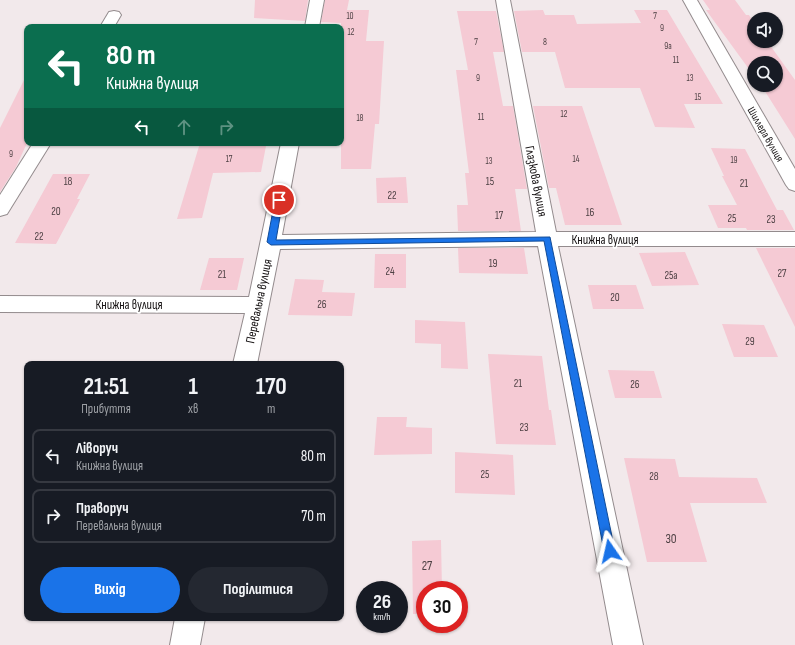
<!DOCTYPE html>
<html lang="uk">
<head>
<meta charset="utf-8">
<style>
  :root { --surface:#171b24; --page:#242831; --text:#f1f3f6; --muted:#9ea1a6; --line:#363941; --accent:#1a73e8 }
  body { margin:0; font-family:"Sofia Sans Condensed",sans-serif; background:var(--page); color:var(--text); height:100vh; display:flex; flex-direction:column; font-size:15px; white-space:nowrap }
  * { box-sizing:border-box; margin:0 }
  p { font-size:13px; color:var(--muted) }
  .icon { flex:none; width:22px; height:22px; fill:none; stroke:currentColor; stroke-width:2; stroke-linecap:round; stroke-linejoin:round }
  .map { position:relative; flex:1; overflow:hidden }
  .sheet { position:absolute; left:24px; top:361px; width:320px; height:260px; display:flex; flex-direction:column; background:var(--surface); border-radius:8px; box-shadow:0 1px 3px #0004 }
  .sheet>* { flex:none }
  .hud { position:absolute; left:24px; top:24px; width:320px; height:122px; border-radius:8px; box-shadow:0 1px 3px #0004; background:#0b6e4f; color:#fff; overflow:hidden }
  .controls { position:absolute; left:747px; top:12px; display:grid; gap:8px }
  .controls a { display:grid; place-items:center; width:36px; height:36px; border-radius:50%; background:var(--surface); box-shadow:0 1px 3px #0004; font-size:20px }
  .speed { position:absolute; left:356px; top:581px; display:flex; gap:8px; font-size:20px; font-weight:700; text-align:center }
  .speed>* { display:grid; place-content:center; width:52px; height:52px; border-radius:50%; background:var(--surface); box-shadow:0 1px 3px #0004; line-height:1 }
  .speed small { font-size:10px; font-weight:400 }
  .speed .limit { border:6px solid #d22; background:#fff; color:#111 }
  .pin { position:absolute; display:grid; place-items:center; width:34px; height:34px; color:#fff; margin:-17px; border:2px solid #fff; border-radius:50%; box-shadow:0 1px 4px #0007 }
  .me { position:absolute; width:44px; margin:-22px; rotate:349deg; stroke-linejoin:round; filter:drop-shadow(0 0 3px #0008) }
  .turn { display:flex; align-items:center; gap:14px; height:84px; padding:0 16px; font-size:18px }
  .turn .icon { width:52px; height:52px; stroke-width:2.5 }
  .turn b { display:block; font-size:28px; line-height:34px }
  .lanes { display:flex; align-items:center; height:38px; padding:0 16px; background:#0003; justify-content:center; gap:20px; direction:ltr }
  .lanes .off { opacity:.35 }
  .eta { display:flex; justify-content:space-evenly; align-items:center; height:68px; text-align:center }
  .eta b { font-size:24px; font-weight:700; line-height:28px }
  .button { display:flex; gap:8px; margin-top:auto; padding:8px 16px }
  .button a { flex:1; height:46px; border-radius:24px; background:var(--accent); color:#fff; font-size:16px; font-weight:700; line-height:46px; text-align:center }
  .button a+a { background:var(--page); color:var(--text) }
  ul { padding:0; list-style:none }
  li { display:flex; align-items:center; gap:12px; height:54px; margin:0 8px 6px; padding:0 8px; border:2px solid var(--line); border-radius:8px }
  li div { flex:1 }
  li b { display:block; font-size:15px }
  li em { font-style:normal }
  .map>svg:first-child { display:block }
  .building { fill:#f5cad4 }
  .lines { fill:none; stroke-linecap:round; stroke-linejoin:round }
  .minor-casing { stroke:#938b8d; stroke-width:2 }
  .minor { fill:#fff; fill-rule:evenodd }
  .route { fill:#1a73e8; stroke:#114b97 }
  .labels { text-anchor:middle; stroke-width:3.5; stroke-linejoin:round; paint-order:stroke }
  .far-number-label { font-size:9px; fill:#4e4144 }
  .far-street-label { font-size:11px; fill:#171314; stroke:#fff }
  .number-label { font-size:11px; fill:#4e4144 }
  .street-label { font-size:13px; fill:#171314; stroke:#fff }
  .near-number-label { font-size:13px; fill:#4e4144 }
</style>
</head>
<body>
<div class="map">
<svg width="795" height="645" viewBox="0 0 795 645">
  <rect width="100%" height="100%" fill="#f2e9eb"/>
  <!-- building -->
  <g class="building">
    <polygon points="255,0 308,0 305,21 254,18"/>
    <polygon points="325,0 349,0 347,10 369,10 366,41 384,41 379,124 375,124 371,169 341,169 341,23 321,22"/>
    <polygon points="703,0 735,0 746,15 749,15 754,23 754,41 767,41 795,80 795,139 761,85 776,85 776,63 754,63 754,76 706,10 710,10"/>
    <polygon points="543,10 545,15 574,15 577,24 641,23 634,10 667,10 723,104 684,104 695,128 655,127 640,88 565,88 555,52 522,52 514,11"/>
    <polygon points="457,11 496,11 504,52 493,52 503,106 513,106 527,189 515,189 521,231 458,231 457,205 468,205 465,173 469,173 456,70 468,70"/>
    <polygon points="27,74 27,143 16,167 0,192 0,128"/>
    <polygon points="533,106 582,106 622,225 565,225 556,188 549,188"/>
    <polygon points="200,143 220,143 219,146 266,146 261,172 213,173 202,218 177,219"/>
    <polygon points="711,148 745,149 777,210 783,210 794,230 747,230 746,228 718,228 708,205 737,205 722,176 724,176"/>
    <polygon points="53,174 90,174 77,199 80,199 56,244 15,243"/>
    <polygon points="406,177 408,203 377,203 376,178"/>
    <polygon points="458,248 524,248 528,274 459,273"/>
    <polygon points="756,248 795,248 795,327"/>
    <polygon points="685,252 699,285 652,286 639,253"/>
    <polygon points="375,254 406,254 406,288 374,288"/>
    <polygon points="209,258 244,258 237,290 200,290"/>
    <polygon points="295,279 324,280 322,292 355,293 352,316 288,315"/>
    <polygon points="588,285 636,285 644,309 593,309"/>
    <polygon points="415,320 465,322 468,369 441,368 441,344 415,343"/>
    <polygon points="722,324 764,325 778,357 734,357"/>
    <polygon points="488,354 542,356 549,410 551,410 556,445 496,444"/>
    <polygon points="608,370 654,371 662,398 615,398"/>
    <polygon points="377,417 407,417 406,427 432,428 432,454 374,455"/>
    <polygon points="455,452 513,455 515,495 455,493"/>
    <polygon points="624,458 675,459 679,477 757,478 767,503 690,503 707,562 647,562"/>
    <polygon points="441,540 442,590 425,590 425,614 413,614 412,541"/>
  </g>
  <g class="lines">
    <defs>
      <g id="minor">
        <polygon points="310,0 324,0 319,27 305,27"/>
        <polygon points="496,0 510,0 556,232 795,232 795,246 558,246 643,645 613,645 538,246 280,249 257,364 233,364 245,313 0,312 0,296 249,297 281,143 299,143 282,235 536,232"/>
        <polygon points="683,0 697,0 795,169 795,191 789,189 786,185"/>
        <polygon points="114,11 119,12 121,15 114,27 100,27 109,12"/>
        <polygon points="33,143 51,143 7,214 0,216 0,195"/>
        <polygon points="175,618 205,618 200,645 170,645"/>
      </g>
    </defs>
    <!-- minor casing -->
    <use href="#minor" class="minor-casing"/>
    <!-- minor -->
    <use href="#minor" class="minor"/>
  </g>
  <!-- route -->
  <polygon class="route" points="279,197 283,200 276,240 550,237 615,551 614,555 610,557 605,555 604,551 544,241 271,245 267,242 275,200"/>
  <g class="labels">
    <!-- far-number labels -->
    <g class="far-number-label">
      <text x="350" y="19">10</text>
      <text x="655" y="19">7</text>
      <text x="662" y="31">9</text>
      <text x="351" y="35">12</text>
      <text x="476" y="45">7</text>
      <text x="545" y="45">8</text>
      <text x="668" y="49">9а</text>
      <text x="676" y="63">11</text>
      <text x="478" y="81">9</text>
      <text x="690" y="81">13</text>
      <text x="698" y="100">15</text>
      <text x="564" y="117">12</text>
      <text x="481" y="120">11</text>
      <text x="360" y="121">18</text>
      <text x="11" y="157">9</text>
      <text x="229" y="162">17</text>
      <text x="576" y="162">14</text>
      <text x="734" y="163">19</text>
      <text x="489" y="164">13</text>
    </g>
    <!-- far-street labels -->
    <g class="far-street-label">
      <text transform="translate(766 134) rotate(60)" y="4">Шиллера вулиця</text>
    </g>
    <!-- number labels -->
    <g class="number-label">
      <text x="68" y="185">18</text>
      <text x="490" y="185">15</text>
      <text x="744" y="187">21</text>
      <text x="392" y="199">22</text>
      <text x="56" y="215">20</text>
      <text x="590" y="216">16</text>
      <text x="499" y="219">17</text>
      <text x="732" y="222">25</text>
      <text x="771" y="223">23</text>
      <text x="39" y="240">22</text>
      <text x="493" y="267">19</text>
      <text x="390" y="275">24</text>
      <text x="782" y="277">27</text>
      <text x="222" y="278">21</text>
      <text x="671" y="279">25а</text>
      <text x="615" y="301">20</text>
      <text x="322" y="308">26</text>
      <text x="750" y="345">29</text>
      <text x="518" y="387">21</text>
      <text x="635" y="388">26</text>
      <text x="524" y="431">23</text>
      <text x="485" y="478">25</text>
      <text x="654" y="480">28</text>
    </g>
    <!-- street labels -->
    <g class="street-label">
      <text transform="translate(537 181) rotate(79)" y="5">Глазкова вулиця</text>
      <text x="605" y="244">Книжна вулиця</text>
      <text transform="translate(258 301) rotate(-78)" y="5">Перевальна вулиця</text>
      <text x="129" y="309">Книжна вулиця</text>
    </g>
    <!-- near-number labels -->
    <g class="near-number-label">
      <text x="671" y="543">30</text>
      <text x="427" y="570">27</text>
    </g>
  </g>
</svg>
<div class="controls">
<a><svg class="icon" aria-label="sound" viewBox="0 0 24 24"><path d="M4 9h4l5-4v14l-5-4H4zM17 9q2 3 0 6"/></svg></a>
<a><svg class="icon" aria-label="search" viewBox="0 0 24 24"><circle cx="10" cy="10" r="6"/><path d="M15 15l6 6"/></svg></a>
</div>
<div class="speed"><div>26<small>km/h</small></div><div class="limit">30</div></div>
<div class="pin" style="left:279px;top:200px;background:#d93025"><svg class="icon" aria-label="arrive" viewBox="0 0 24 24"><path d="M6 21V4h12l-3 4 3 4H6"/></svg></div>
<svg class="me" style="left:610px;top:551px" viewBox="-20 -20 40 40"><path d="M0-17L14 15 0 8-14 15z" fill="#1a73e8" stroke="#fff" stroke-width="4"/></svg>
<div class="hud">
<div class="turn"><svg class="icon" aria-label="left" viewBox="0 0 24 24"><path d="M17 20v-9H6M10 6l-5 5 5 5"/></svg><div><b>80 m</b>Книжна вулиця</div></div>
<div class="lanes"><svg class="icon" aria-label="left" viewBox="0 0 24 24"><path d="M17 20v-9H6M10 6l-5 5 5 5"/></svg><svg class="icon off" aria-label="ahead" viewBox="0 0 24 24"><path d="M12 20V5M6 11l6-6 6 6"/></svg><svg class="icon off" aria-label="right" viewBox="0 0 24 24"><path d="M7 20v-9h11M14 6l5 5-5 5"/></svg></div>
</div>
<section class="sheet">
<div class="eta">
<div><b>21:51</b><p>Прибуття</p></div>
<div><b>1</b><p>хв</p></div>
<div><b>170</b><p>m</p></div>
</div>
<ul>
<li><svg class="icon" aria-label="left" viewBox="0 0 24 24"><path d="M17 20v-9H6M10 6l-5 5 5 5"/></svg><div><b>Ліворуч</b><p>Книжна вулиця</p></div><em>80 m</em></li>
<li><svg class="icon" aria-label="right" viewBox="0 0 24 24"><path d="M7 20v-9h11M14 6l5 5-5 5"/></svg><div><b>Праворуч</b><p>Перевальна вулиця</p></div><em>70 m</em></li>
</ul>
<div class="button"><a>Вихід</a><a>Поділитися</a></div>
</section>
</div>
</body>
</html>
